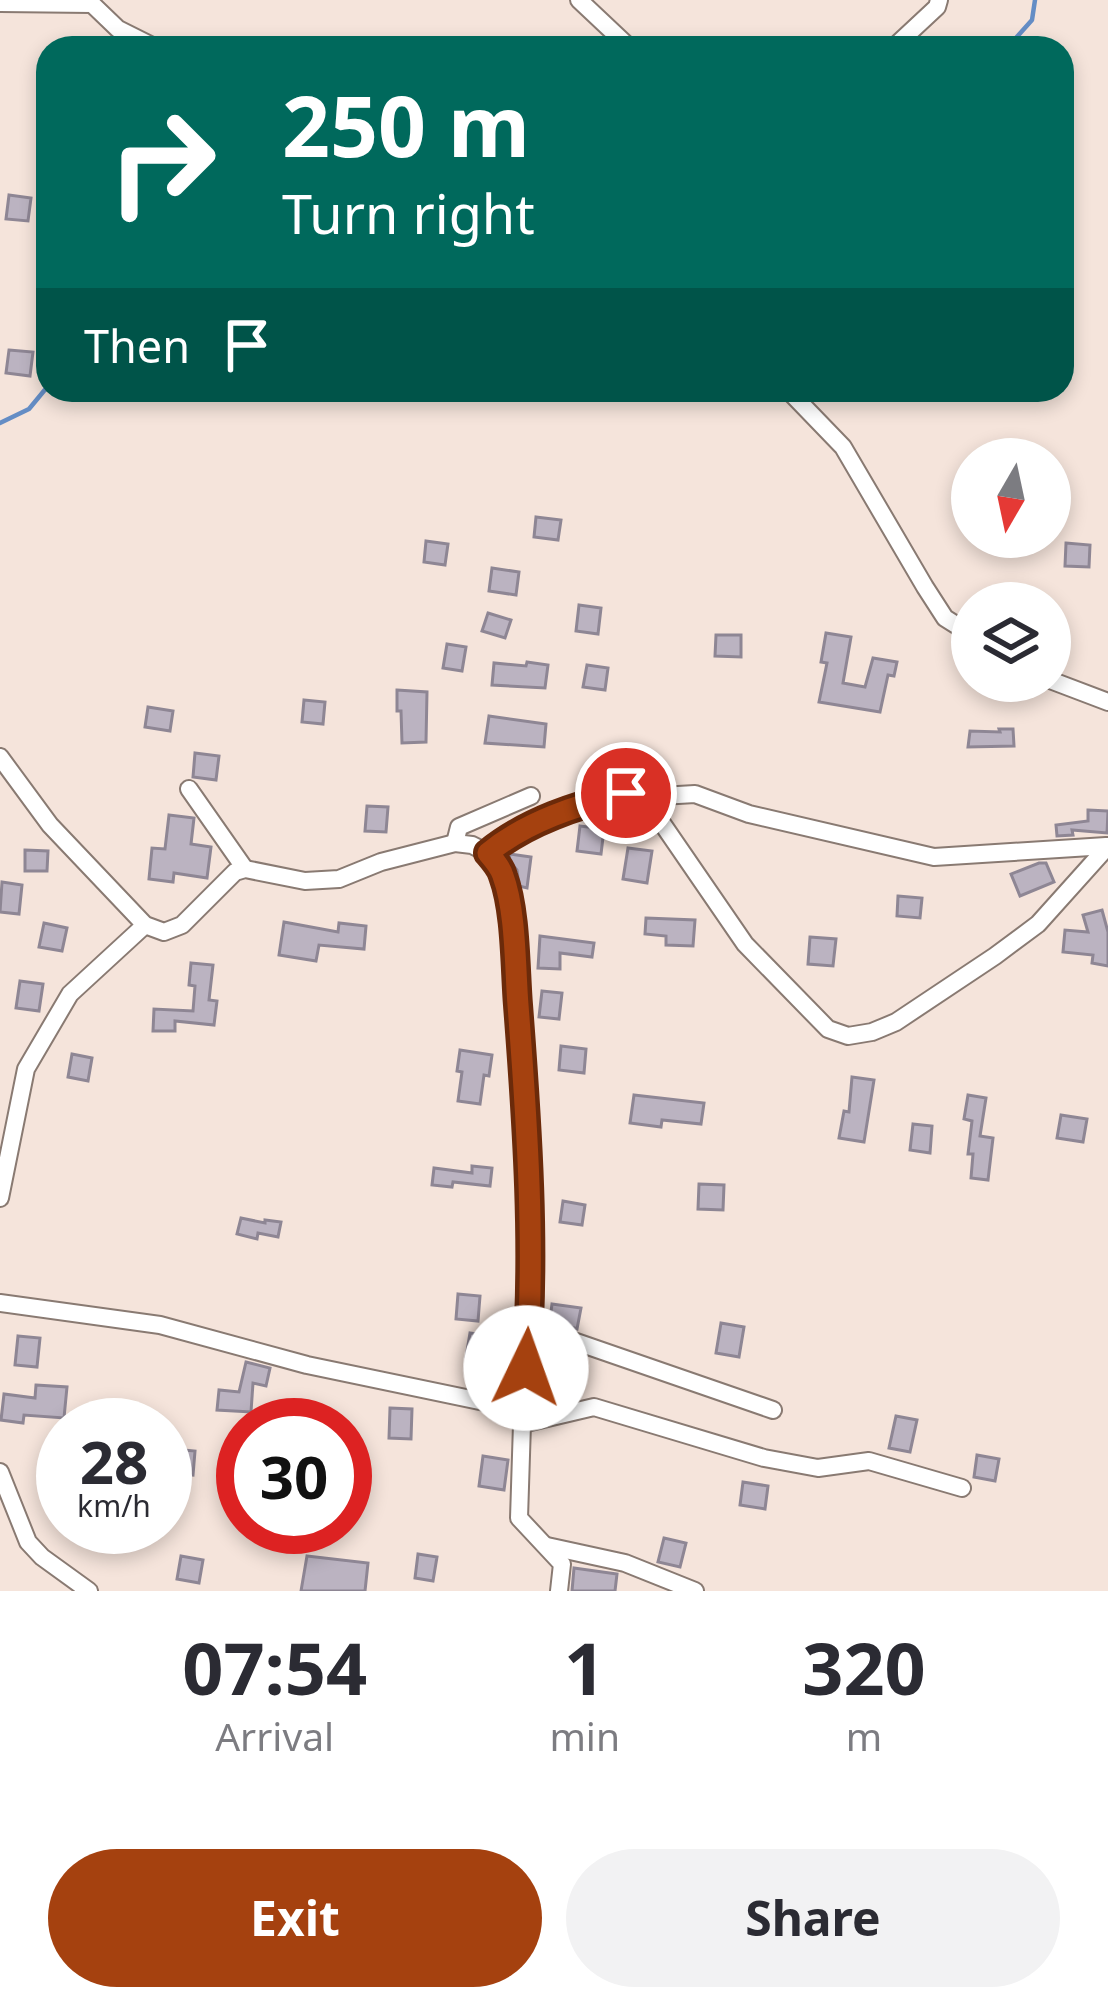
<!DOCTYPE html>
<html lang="en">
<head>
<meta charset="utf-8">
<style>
  :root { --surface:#fff; --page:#f2f2f3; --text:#2b2b33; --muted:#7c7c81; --accent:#a5410f }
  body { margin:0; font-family:"Noto Sans",sans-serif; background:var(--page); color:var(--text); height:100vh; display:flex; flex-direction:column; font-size:45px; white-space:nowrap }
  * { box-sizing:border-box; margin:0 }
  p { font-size:39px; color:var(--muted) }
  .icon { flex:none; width:66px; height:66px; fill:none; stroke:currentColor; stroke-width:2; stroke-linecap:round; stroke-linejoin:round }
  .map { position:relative; height:1591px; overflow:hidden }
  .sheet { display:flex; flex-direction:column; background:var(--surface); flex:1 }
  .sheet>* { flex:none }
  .guide { position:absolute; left:36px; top:36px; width:1038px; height:366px; border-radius:36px; box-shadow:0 6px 18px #0003; background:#00695c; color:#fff; overflow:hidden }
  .needle { width:78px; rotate:189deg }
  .buttons { position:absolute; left:951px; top:438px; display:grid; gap:24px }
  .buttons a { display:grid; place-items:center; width:120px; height:120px; border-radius:50%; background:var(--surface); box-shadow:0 6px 18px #0003; font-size:60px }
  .speed { position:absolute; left:36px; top:1398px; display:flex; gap:24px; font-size:60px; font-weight:700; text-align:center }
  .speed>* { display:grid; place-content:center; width:156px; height:156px; border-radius:50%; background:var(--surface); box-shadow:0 6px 18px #0003; line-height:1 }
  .speed small { font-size:30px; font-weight:400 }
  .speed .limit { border:18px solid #d22; background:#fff; color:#111 }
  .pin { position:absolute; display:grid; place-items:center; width:102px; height:102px; color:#fff; margin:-51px; border:6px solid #fff; border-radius:50%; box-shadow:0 3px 12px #0007 }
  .me { position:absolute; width:132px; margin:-66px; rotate:3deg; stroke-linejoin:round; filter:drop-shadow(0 0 9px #0008) }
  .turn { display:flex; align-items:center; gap:42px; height:252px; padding:0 48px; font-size:54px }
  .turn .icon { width:156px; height:156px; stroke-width:2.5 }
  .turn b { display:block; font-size:84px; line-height:102px }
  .then { display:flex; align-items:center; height:114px; padding:0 48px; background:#0003; gap:24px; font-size:45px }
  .eta { display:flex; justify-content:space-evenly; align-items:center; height:204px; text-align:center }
  .eta b { font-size:72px; font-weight:700; line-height:84px }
  .primary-button { display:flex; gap:24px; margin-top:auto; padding:24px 48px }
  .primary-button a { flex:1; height:138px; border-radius:72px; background:var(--accent); color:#fff; font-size:48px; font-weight:700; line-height:138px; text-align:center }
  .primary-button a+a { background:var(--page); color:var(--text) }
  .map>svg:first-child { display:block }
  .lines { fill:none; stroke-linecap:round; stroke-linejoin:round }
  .stream { stroke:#648dc5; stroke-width:4.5 }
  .building { fill:#bbb3c1; stroke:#8e8694; stroke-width:3 }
  .minor-casing { stroke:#897a72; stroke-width:20 }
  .minor { stroke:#fff; stroke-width:16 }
  .route-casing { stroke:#6b2a0a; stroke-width:30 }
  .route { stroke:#a5410f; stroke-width:21 }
</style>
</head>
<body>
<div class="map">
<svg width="1108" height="1591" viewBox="0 0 1108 1591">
  <rect width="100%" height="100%" fill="#f5e4db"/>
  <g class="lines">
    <!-- stream -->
    <g class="stream">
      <polyline points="1007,48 1032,20 1035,0"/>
      <polyline points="0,423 29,409 48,386"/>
    </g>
  </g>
  <!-- building -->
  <g class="building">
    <polygon points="9,195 31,198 28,221 6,219"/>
    <polygon points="9,350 33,352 30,376 6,373"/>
    <polygon points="536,517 561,520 558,540 534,537"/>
    <polygon points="426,541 448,544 445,565 424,562"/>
    <polygon points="1066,543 1090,545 1089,567 1065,566"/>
    <polygon points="492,568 519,572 516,595 489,591"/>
    <polygon points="579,605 601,608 598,634 576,631"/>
    <polygon points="488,613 511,620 505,638 482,631"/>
    <polygon points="826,633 851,637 843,683 865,687 873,658 897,662 894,676 888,675 880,712 819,702 827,663 821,662"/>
    <polygon points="716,635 741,635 741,657 715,656"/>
    <polygon points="447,644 466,647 462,671 443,668"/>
    <polygon points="527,662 548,665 545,688 492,685 494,663 526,666"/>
    <polygon points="587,665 608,668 605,690 583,687"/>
    <polygon points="397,690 427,692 426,742 402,743 401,711 397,711"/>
    <polygon points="304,700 325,702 323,724 302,722"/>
    <polygon points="148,707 173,711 170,731 145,727"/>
    <polygon points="489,716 546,724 544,747 485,743"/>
    <polygon points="999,729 1013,729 1014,746 968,747 970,731 1000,732"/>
    <polygon points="195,753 219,756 216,780 193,777"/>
    <polygon points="367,806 388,807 386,832 365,831"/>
    <polygon points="1088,810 1108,811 1107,833 1072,830 1073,835 1057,836 1056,825 1088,821"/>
    <polygon points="613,814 635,816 633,837 612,836"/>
    <polygon points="169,815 194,818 191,844 211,847 207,878 174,873 173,882 149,879 152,848 165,849"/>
    <polygon points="580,826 604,829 601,854 577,851"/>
    <polygon points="628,848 652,851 647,883 623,879"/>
    <polygon points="25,850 48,851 47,871 25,871"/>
    <polygon points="510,854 531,857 527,888 519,886 517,870 509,860"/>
    <polygon points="1039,863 1046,863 1054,882 1020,896 1011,874"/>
    <polygon points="2,882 22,885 19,914 0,912"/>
    <polygon points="898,896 922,898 920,918 897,916"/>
    <polygon points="1102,910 1108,932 1108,966 1092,963 1093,955 1063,952 1065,930 1088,932 1083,915"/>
    <polygon points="646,918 695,920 693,946 666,945 666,936 645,934"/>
    <polygon points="284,922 338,932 339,923 366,926 364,949 319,945 316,961 279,955"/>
    <polygon points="44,923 67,928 62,951 39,947"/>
    <polygon points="540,936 594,943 592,957 560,953 560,969 538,968"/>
    <polygon points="810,937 836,939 833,966 808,964"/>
    <polygon points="191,963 213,965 209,1000 217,1001 214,1025 175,1021 175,1031 153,1031 154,1009 193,1011 195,986 189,985"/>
    <polygon points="20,981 43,984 39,1011 16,1008"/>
    <polygon points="542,991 562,993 559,1019 539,1017"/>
    <polygon points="561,1046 586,1049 584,1073 559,1070"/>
    <polygon points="460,1050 492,1055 489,1076 484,1075 480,1104 458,1101 462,1072 457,1071"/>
    <polygon points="72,1054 92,1058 88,1081 68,1077"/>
    <polygon points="852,1077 874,1080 864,1142 839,1138 844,1111 849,1112"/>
    <polygon points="634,1095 704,1103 701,1124 662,1120 661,1127 630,1123"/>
    <polygon points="968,1095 986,1098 980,1136 993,1138 988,1180 971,1178 973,1154 968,1154 972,1121 964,1119"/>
    <polygon points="1061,1115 1087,1119 1083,1142 1057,1138"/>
    <polygon points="913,1124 932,1126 930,1153 910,1150"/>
    <polygon points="472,1166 492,1168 490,1186 453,1182 452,1187 432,1185 434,1168 472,1173"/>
    <polygon points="699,1184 724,1185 723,1210 698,1209"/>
    <polygon points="563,1201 585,1205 582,1225 560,1222"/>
    <polygon points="241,1218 265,1223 265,1220 281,1222 278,1237 258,1233 257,1239 237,1234"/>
    <polygon points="458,1294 480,1296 478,1321 456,1319"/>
    <polygon points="552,1304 581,1308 577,1329 550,1319"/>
    <polygon points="721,1323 744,1327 739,1357 716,1353"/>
    <polygon points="470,1333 492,1336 488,1360 466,1357"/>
    <polygon points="18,1336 40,1338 37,1367 15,1365"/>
    <polygon points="246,1362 270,1368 266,1386 253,1383 251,1412 217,1410 219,1390 239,1392"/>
    <polygon points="36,1385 67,1387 64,1418 24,1415 23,1423 1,1420 4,1394 35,1398"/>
    <polygon points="390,1408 412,1409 411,1439 389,1438"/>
    <polygon points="896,1416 917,1420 910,1452 889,1448"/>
    <polygon points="173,1449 195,1451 193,1475 171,1473"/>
    <polygon points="977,1455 999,1459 995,1481 974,1477"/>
    <polygon points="483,1456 508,1460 504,1490 479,1486"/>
    <polygon points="743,1482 768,1486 765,1509 740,1505"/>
    <polygon points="664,1538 686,1543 680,1567 658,1562"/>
    <polygon points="418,1554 437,1557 433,1581 415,1578"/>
    <polygon points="181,1556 203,1560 199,1583 177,1579"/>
    <polygon points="307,1556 368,1563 365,1591 301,1591"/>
    <polygon points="574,1568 617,1574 615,1591 572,1591"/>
  </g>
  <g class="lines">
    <defs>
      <g id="minor">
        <polyline points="579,0 630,48"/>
        <polyline points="0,3 92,4 118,29 156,48"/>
        <polyline points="893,48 937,7 939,0"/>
        <polyline points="788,390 843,447 925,587 945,618 972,635"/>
        <polyline points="1050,680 1108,702"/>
        <polyline points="0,757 50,825 145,925 164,932 182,925 235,872 245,869 305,881 339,879 381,862 455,843 472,845 488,853"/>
        <polyline points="189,789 245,869"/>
        <polyline points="644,797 695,794 749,814 934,857 1106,846"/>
        <polyline points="455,843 459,827 531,796"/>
        <polyline points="0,1198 26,1069 70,994 145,925"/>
        <polyline points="0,1303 160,1325 307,1365 523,1410"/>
        <polyline points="530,1326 773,1410"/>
        <polyline points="522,1424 594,1407 764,1458 818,1468 869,1461 962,1488"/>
        <polyline points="0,1472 28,1542 42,1557 89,1591"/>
        <polyline points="547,1546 625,1563 695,1591"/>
        <path d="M559,1591l3,-27 -43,-46 3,-94 8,-98 -7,-261 -14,-161 -6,-31 -15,-20c29,-23 121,-68 156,-56l101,147 83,85 20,7 24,-4 24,-10 99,-66 43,-32 70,-78"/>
      </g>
    </defs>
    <!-- minor casing -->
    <use href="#minor" class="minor-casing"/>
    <!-- minor -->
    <use href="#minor" class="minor"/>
  </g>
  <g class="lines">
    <defs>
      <path id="route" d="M526,1368c10,-115 1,-246 -8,-363 -3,-37 -2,-94 -15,-129 -2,-8 -9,-16 -15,-23 39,-32 90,-48 138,-60"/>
    </defs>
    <!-- route casing -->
    <use href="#route" class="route-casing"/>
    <!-- route -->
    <use href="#route" class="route"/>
  </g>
</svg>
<div class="buttons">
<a><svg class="needle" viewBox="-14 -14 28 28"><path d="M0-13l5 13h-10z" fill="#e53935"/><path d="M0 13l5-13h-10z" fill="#7c7c81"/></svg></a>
<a><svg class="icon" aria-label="layers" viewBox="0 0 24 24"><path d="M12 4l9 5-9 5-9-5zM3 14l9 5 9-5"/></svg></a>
</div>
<div class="speed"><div>28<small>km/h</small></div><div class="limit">30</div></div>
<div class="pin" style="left:626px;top:793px;background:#d93025"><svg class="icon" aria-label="arrive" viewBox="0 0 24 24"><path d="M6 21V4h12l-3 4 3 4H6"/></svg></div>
<svg class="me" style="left:526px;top:1368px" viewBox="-20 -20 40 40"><circle r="19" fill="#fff"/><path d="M0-13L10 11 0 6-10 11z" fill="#a5410f"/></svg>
<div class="guide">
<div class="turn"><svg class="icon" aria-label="right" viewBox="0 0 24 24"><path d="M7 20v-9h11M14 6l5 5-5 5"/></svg><div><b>250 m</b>Turn right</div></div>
<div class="then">Then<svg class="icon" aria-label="arrive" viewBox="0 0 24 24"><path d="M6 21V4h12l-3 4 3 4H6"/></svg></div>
</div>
</div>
<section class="sheet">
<div class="eta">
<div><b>07:54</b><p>Arrival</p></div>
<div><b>1</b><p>min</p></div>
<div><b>320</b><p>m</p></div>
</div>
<div class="primary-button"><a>Exit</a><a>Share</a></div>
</section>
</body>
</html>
